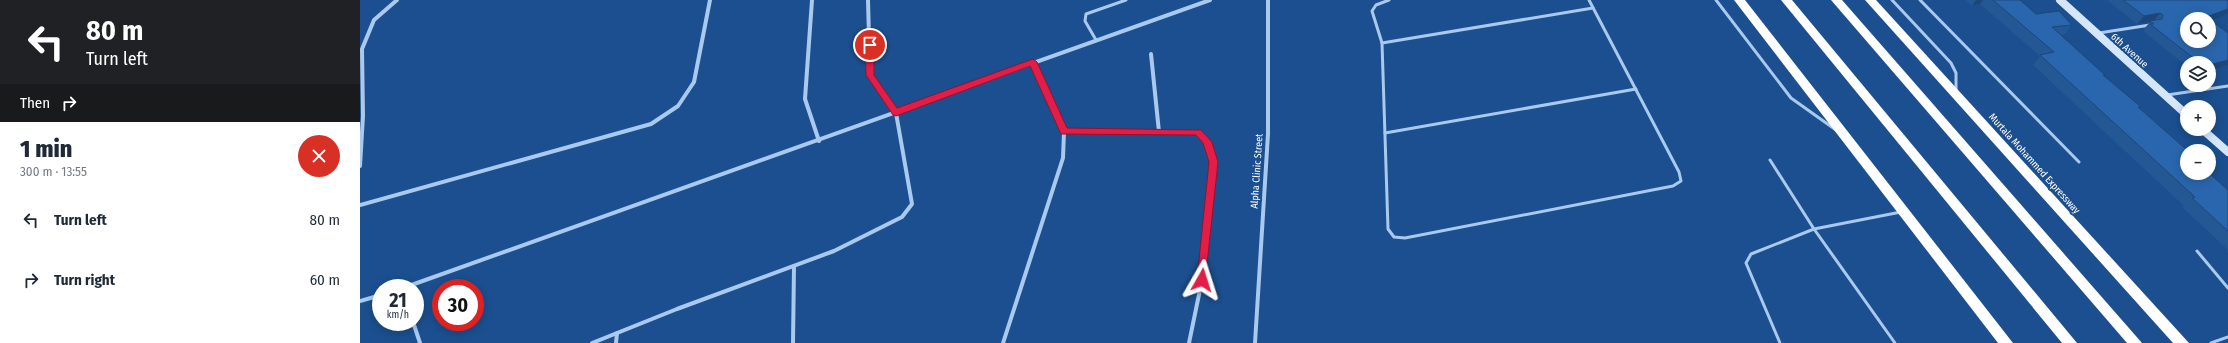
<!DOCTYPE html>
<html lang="en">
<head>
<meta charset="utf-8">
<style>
  :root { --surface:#fff; --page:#f6f6f7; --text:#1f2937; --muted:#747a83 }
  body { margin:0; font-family:"Fira Sans Condensed",sans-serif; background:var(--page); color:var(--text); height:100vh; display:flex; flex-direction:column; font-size:15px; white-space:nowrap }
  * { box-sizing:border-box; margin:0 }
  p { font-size:13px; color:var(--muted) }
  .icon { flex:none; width:22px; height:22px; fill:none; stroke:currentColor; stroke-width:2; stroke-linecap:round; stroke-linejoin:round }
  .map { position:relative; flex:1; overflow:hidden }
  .details { display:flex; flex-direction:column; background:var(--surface); width:360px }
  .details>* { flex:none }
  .hud { background:#202124; color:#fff; overflow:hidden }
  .fabs { position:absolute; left:1820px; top:12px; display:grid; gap:8px }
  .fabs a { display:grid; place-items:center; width:36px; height:36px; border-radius:50%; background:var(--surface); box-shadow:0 2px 10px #0003; font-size:20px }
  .speed { position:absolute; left:12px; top:279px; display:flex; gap:8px; font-size:20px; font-weight:700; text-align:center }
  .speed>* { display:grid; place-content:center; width:52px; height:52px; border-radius:50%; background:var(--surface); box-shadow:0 2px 10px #0003; line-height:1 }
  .speed small { font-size:10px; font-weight:400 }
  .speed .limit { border:6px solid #d22; background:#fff; color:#111 }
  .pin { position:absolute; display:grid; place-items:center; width:34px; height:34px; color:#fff; margin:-17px; border:2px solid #fff; border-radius:50%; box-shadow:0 1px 4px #0007 }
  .me { position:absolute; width:44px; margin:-22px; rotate:6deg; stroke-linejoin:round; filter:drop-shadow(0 0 3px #0008) }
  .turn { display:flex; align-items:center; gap:14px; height:84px; padding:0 20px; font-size:18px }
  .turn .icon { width:52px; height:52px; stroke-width:2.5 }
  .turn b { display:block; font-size:28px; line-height:34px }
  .then { display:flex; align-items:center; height:38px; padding:0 20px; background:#0003; gap:8px; font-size:15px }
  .round { display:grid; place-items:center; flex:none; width:42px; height:42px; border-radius:21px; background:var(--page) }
  .overview { display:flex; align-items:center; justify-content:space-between; height:68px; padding:0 20px }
  h1 { font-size:24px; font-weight:800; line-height:30px }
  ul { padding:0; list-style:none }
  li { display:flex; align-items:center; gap:12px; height:60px; padding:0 20px }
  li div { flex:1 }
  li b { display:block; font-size:15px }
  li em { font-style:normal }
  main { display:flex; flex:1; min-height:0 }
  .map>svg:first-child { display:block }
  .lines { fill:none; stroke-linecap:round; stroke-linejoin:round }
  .lane { stroke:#a9c9ee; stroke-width:3 }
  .street { stroke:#a9c9ee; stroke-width:4 }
  .secondary { stroke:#d6e6fa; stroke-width:8 }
  .highway { fill:#fff; fill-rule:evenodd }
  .wall { fill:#245895 }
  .shaded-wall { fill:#1d4779 }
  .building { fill:#2a66ad; stroke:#1d4779 }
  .route { fill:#e11d48; stroke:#92132f }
  .labels { text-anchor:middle; stroke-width:4; stroke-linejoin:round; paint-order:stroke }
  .street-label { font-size:10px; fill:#fff; stroke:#1b4f8f }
</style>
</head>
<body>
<main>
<section class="details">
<div class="hud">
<div class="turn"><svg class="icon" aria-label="left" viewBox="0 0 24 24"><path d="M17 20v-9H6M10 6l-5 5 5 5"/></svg><div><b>80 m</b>Turn left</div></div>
<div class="then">Then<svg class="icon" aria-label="right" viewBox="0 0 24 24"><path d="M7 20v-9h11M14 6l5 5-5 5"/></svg></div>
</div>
<div class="overview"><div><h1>1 min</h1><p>300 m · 13:55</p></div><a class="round" style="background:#d93025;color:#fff"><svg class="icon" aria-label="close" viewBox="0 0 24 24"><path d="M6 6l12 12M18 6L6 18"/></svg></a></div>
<ul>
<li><svg class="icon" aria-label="left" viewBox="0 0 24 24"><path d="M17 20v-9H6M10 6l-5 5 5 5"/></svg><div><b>Turn left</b></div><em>80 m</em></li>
<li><svg class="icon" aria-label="right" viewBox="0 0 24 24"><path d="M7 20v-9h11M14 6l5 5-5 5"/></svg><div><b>Turn right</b></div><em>60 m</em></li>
</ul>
</section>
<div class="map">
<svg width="1868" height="343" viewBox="0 0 1868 343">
  <rect width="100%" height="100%" fill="#1b4f8f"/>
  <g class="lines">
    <!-- lane -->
    <g class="lane">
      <polyline points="1029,0 1016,5 1012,11 1022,43 1233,8"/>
      <polyline points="1356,0 1431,98 1476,130"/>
      <polyline points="1532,0 1591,63 1596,73 1596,91"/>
      <polyline points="1560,0 1719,162"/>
      <polyline points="1739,33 1790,25"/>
      <polyline points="736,40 725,21 726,14 766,0"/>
      <polyline points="1022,43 1028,229 1034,237 1045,238 1313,186 1321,181 1319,172 1229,0"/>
      <polyline points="1807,95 1868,86"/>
      <polyline points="1025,133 1276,89"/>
      <polyline points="1410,160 1454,229 1391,254 1386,263 1420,343"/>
      <polyline points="1837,251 1868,288"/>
      <polyline points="1535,343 1454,229 1541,212"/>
      <polyline points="1851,343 1868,337"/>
    </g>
    <!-- street -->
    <g class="street">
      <polyline points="452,0 445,99 459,141"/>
      <polyline points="791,54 799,132"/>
      <polyline points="704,132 838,132 847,142 854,162 842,280 829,343"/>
      <polyline points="0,166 3,116 2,49 14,20 37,0"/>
      <polyline points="0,205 291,124 318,106 334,82 350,0"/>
      <polyline points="43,288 850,0"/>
      <polyline points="0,301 21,295"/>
      <polyline points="53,322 60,343"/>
      <polyline points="232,343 317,309 474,251 542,217 552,204 536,113 510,75 508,0"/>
      <polyline points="256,343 257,333"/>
      <polyline points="433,343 434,266"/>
      <polyline points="643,343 703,158 704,132 673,62"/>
      <polyline points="895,343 908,134 908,0"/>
    </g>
    <!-- secondary -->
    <g class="secondary">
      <polyline points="1700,0 1827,115"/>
      <polyline points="1842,129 1868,152"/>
    </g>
    <!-- highway -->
    <g class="highway">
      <polygon points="1374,0 1385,0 1653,343 1638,343"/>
      <polygon points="1421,0 1432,0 1717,343 1702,343"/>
      <polygon points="1471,0 1482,0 1782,343 1767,343"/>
      <polygon points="1505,0 1516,0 1829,343 1813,343"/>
    </g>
  </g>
  <!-- wall -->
  <g class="wall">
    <polygon points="1606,0 1660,0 1676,14 1712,25 1705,34 1701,35 1744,76 1781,107 1779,108 1868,190 1868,250 1822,207 1824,206 1673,65 1680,56 1620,4 1612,6"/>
    <polygon points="1747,0 1868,0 1868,14 1851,21 1868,33 1868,65 1849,71 1849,63 1827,63 1827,66 1784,32 1785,30 1784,29 1790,22 1777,24"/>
  </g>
  <!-- shaded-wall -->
  <g class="shaded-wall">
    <polygon points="1616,0 1623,0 1620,4 1612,6"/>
    <polygon points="1868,9 1868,14 1849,22 1846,17"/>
    <polygon points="1800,13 1794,21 1790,21 1790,22 1777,24 1784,16"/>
    <polygon points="1868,60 1868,65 1849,71 1849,65"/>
  </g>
  <!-- building -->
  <g class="building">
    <polygon points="1633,0 1660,0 1676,14 1699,11 1712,25 1692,27 1745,75 1743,75 1781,107 1778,107 1828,151 1827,151 1827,173 1849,173 1849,169 1852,172 1849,173 1868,190 1868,231 1832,198 1835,197 1680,55 1694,52"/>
    <polygon points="1763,0 1868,0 1868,9 1846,17 1849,19 1827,19 1827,41 1849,41 1849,19 1868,33 1868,60 1849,65 1849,63 1840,63 1790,24 1794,24 1790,21 1802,19 1803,15 1800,13 1784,16"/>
  </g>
  <!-- route -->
  <polygon class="route" points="510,42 514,45 514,75 537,108 673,59 677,62 707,128 841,130 852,142 858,162 845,283 838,283 837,280 849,162 843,143 836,135 701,134 670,66 536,116 533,115 506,75 505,45"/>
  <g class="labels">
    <!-- street labels -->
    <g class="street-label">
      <text transform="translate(1770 50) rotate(42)" y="4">6th Avenue</text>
      <text transform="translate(1675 163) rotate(48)" y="4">Murtala Mohammed Expressway</text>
      <text transform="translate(896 171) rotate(-86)" y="4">Alpha Clinic Street</text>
    </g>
  </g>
</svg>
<div class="fabs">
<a><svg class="icon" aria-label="search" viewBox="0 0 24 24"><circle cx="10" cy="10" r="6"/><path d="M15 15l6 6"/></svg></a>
<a><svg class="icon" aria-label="layers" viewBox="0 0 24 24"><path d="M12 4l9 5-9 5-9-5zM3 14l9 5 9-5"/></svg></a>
<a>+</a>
<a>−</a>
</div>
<div class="speed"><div>21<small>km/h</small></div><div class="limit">30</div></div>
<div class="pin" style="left:510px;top:45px;background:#d93025"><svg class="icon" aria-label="arrive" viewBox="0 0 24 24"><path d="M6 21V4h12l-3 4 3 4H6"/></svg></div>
<svg class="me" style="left:842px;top:280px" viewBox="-20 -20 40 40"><path d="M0-17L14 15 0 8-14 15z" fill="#e11d48" stroke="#fff" stroke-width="4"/></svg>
</div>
</main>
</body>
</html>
